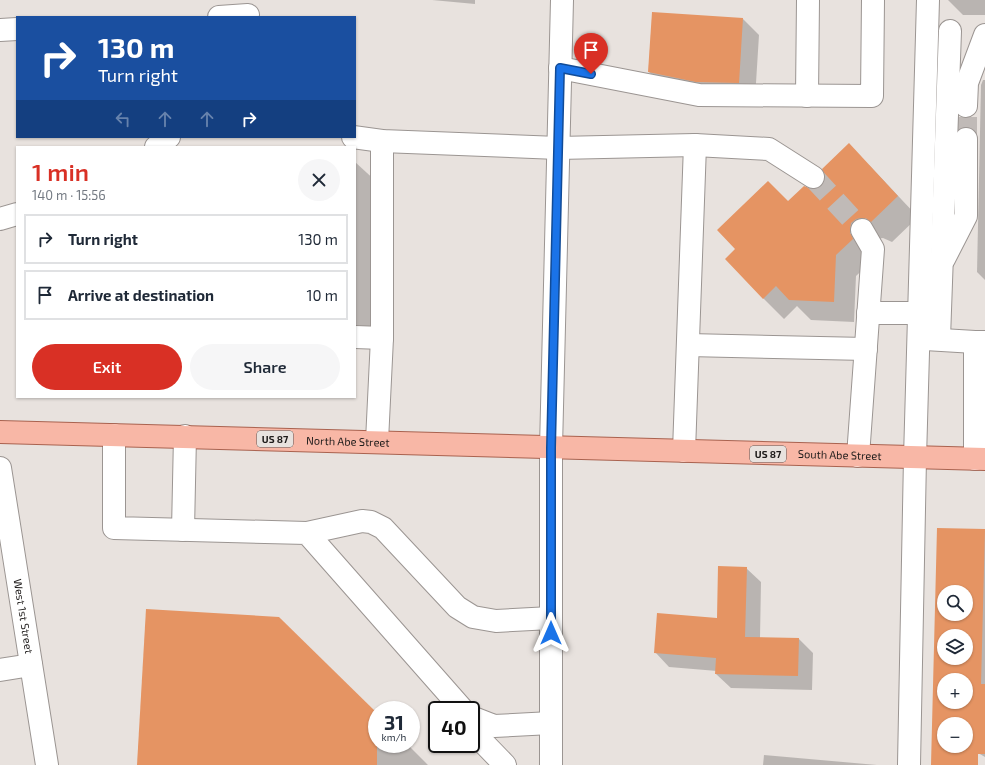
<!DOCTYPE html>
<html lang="en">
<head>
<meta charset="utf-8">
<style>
  :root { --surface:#fff; --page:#f6f6f7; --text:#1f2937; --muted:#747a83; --line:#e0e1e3; --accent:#d93025 }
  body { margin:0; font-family:"Exo 2",sans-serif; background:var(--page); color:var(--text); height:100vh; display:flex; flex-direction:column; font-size:15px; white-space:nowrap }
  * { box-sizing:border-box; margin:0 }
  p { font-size:13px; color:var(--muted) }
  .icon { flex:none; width:22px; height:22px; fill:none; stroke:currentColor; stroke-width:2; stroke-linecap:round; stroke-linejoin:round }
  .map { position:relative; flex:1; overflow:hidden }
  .panel { position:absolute; left:16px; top:146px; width:340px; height:252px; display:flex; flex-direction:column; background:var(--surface); border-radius:0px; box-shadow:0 1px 3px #0004 }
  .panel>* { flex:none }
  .hud { position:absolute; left:16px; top:16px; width:340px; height:122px; border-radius:0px; box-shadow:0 1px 3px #0004; background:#1a4fa0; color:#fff; overflow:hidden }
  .controls { position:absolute; left:937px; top:585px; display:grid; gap:8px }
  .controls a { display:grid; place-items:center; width:36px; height:36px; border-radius:50%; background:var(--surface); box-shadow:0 1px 3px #0004; font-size:20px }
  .speed { position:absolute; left:368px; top:701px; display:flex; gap:8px; font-size:20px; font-weight:700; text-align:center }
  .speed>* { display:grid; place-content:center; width:52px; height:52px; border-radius:50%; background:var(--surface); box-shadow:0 1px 3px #0004; line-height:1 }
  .speed small { font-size:10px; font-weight:400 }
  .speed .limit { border:2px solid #111; border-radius:6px; background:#fff; color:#111 }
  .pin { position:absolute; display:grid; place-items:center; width:34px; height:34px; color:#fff; margin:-41px -17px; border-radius:50% 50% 50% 0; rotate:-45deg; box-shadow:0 0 4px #0007 }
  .pin .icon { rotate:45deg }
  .me { position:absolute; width:44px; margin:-22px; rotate:0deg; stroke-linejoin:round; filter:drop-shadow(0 0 3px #0008) }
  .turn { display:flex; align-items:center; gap:14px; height:84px; padding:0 16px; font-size:18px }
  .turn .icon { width:52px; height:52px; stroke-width:2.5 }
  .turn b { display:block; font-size:28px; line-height:34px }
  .lanes { display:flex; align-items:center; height:38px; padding:0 16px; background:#0003; justify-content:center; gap:20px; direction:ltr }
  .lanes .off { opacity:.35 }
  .round { display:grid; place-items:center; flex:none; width:42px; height:42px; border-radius:21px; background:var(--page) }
  .head { display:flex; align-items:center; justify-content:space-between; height:68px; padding:0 16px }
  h1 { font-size:24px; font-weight:600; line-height:30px; color:var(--accent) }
  .primary-button { display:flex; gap:8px; margin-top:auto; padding:8px 16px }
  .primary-button a { flex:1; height:46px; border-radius:24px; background:var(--accent); color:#fff; font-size:16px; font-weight:600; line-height:46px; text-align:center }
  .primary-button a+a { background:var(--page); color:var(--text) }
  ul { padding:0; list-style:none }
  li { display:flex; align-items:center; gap:12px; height:50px; margin:0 8px 6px; padding:0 8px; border:2px solid var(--line); border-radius:0px }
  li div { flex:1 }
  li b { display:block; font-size:15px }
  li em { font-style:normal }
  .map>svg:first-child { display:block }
  .shadow { fill:#0003; fill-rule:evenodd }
  .building { fill:#e59463; fill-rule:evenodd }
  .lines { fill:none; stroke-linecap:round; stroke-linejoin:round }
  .minor-tunnel { stroke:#c0bab7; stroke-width:22; stroke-dasharray:22 11; stroke-linecap:butt }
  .minor-casing { stroke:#9b9592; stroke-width:24 }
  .major-casing { stroke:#a9624f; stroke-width:24 }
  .minor { stroke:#fff; stroke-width:22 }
  .major { stroke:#f8b7a6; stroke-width:22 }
  .route-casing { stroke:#114b97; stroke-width:10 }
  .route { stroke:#1a73e8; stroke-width:7 }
  .labels { text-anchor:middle; stroke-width:3; stroke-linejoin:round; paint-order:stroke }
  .shield { fill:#e8e2de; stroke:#5b5756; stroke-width:1 }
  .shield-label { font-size:10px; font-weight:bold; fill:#1f1c1b }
  .street-label { font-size:11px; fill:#1f1c1b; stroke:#e8e2de }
</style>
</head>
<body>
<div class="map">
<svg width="985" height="765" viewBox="0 0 985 765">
  <rect width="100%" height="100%" fill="#e8e2de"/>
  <!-- shadow -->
  <g class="shadow">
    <polygon points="432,0 475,0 475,4"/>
    <polygon points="948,0 985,0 985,15 963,15"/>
    <polygon points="743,19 759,35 755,99 666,89 649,72"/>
    <polygon points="983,80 985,80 985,280 977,272 981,85"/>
    <polygon points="355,162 378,183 376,326 355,341"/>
    <polygon points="869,165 918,217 892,242 883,238 877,239 873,260 856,276 854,322 811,320 797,306 784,319 763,298 788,202"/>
    <path d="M937,529l48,2v226l-19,-11v-22h-22v14zM944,592h22v22h-22zM944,636h22v22h-22zM944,680h22v22h-22z"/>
    <polygon points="746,568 761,582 760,638 799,639 813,653 812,690 731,688 716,674 717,671 669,667 655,652 718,619"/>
    <polygon points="377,714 377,744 407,744 428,765 137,765"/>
    <polygon points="764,755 877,765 763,765"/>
  </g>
  <!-- building -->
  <g class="building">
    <polygon points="652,12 743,18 739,83 696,82 648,72"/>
    <polygon points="849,143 898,196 871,222 862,218 856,219 851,223 850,230 853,239 836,255 834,302 789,300 776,286 763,299 725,259 735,249 717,230 768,181 788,201 804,186 812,189 819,188 824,183 825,178 822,169"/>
    <path d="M937,528l48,1 -4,155h4v70h-7v11h-47zM944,592h22v22h-22zM944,636h22v22h-22zM944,680h22v22h-22zM944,724h22v22h-22z"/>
    <polygon points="718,566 747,567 745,637 799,638 798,676 715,674 716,658 654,653 657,613 717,618"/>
    <polygon points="146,609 279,617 377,713 377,765 137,765"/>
  </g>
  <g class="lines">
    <!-- minor-tunnel -->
    <g class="minor-tunnel">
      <polyline points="966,139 966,106"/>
      <polyline points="813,177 862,230"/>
    </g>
    <defs>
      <g id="minor">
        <polyline points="219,17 248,15"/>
        <polyline points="0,30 17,29"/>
        <polyline points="560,68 699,95 872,96 873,0"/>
        <polyline points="807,96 808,0"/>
        <polyline points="966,106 967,83 985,35"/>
        <polyline points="353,137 382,141 558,148 695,145 769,149 813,177"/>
        <polyline points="156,147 169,137"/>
        <polyline points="0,219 17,214"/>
        <polyline points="944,259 966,216 966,139"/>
        <polyline points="868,313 919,313"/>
        <polyline points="355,337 382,338"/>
        <polyline points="939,338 950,31"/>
        <polyline points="925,339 975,342"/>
        <polyline points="688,345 866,349"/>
        <polyline points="114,435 114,528 307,533 463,710"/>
        <polyline points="377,441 382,338 382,141"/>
        <polyline points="684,451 695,145"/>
        <polyline points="858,456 873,249 862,230"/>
        <polyline points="975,459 975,342 985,342"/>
        <path id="s1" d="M0,468l47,297"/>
        <polyline points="183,530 185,436"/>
        <polyline points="307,533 362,521 371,522 383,528 457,607 473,617 496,621 551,618"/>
        <polyline points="0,670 31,665"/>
        <polyline points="471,717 494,726 551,723"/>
        <polyline points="471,723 475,734 505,765"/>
        <polyline points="551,765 551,448 562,0"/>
        <polyline points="909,765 915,458 928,0"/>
      </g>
      <g id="major">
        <path id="s2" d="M0,432l985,27"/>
      </g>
    </defs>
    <!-- minor casing -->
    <use href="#minor" class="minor-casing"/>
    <!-- major casing -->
    <use href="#major" class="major-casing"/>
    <!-- minor -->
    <use href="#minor" class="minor"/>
    <!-- major -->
    <use href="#major" class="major"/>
  </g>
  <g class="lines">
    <defs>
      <polyline id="route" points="551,633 551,448 560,68 591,74"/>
    </defs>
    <!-- route casing -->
    <use href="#route" class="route-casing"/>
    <!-- route -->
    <use href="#route" class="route"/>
  </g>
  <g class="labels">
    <!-- shield labels -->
    <g class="shield">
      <rect x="257" y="431" width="36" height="16" rx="3"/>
      <rect x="750" y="446" width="36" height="16" rx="3"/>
    </g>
    <g class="shield-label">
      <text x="275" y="443">US 87</text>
      <text x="768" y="458">US 87</text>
    </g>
    <!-- street labels -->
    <g class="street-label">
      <text dy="4" stroke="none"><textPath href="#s2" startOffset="348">North Abe Street</textPath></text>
      <text dy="4" stroke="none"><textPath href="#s2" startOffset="840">South Abe Street</textPath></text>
      <text dy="4" stroke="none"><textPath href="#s1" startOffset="150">West 1st Street</textPath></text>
    </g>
  </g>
</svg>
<div class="controls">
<a><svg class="icon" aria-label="search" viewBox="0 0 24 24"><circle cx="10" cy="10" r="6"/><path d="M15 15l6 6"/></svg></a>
<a><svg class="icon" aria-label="layers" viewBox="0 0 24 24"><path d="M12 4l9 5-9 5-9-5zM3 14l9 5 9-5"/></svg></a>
<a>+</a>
<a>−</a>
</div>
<div class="speed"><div>31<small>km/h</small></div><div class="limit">40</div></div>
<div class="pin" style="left:591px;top:74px;background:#d93025"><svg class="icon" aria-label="arrive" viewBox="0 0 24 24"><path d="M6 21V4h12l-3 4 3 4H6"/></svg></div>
<svg class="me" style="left:551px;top:633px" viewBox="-20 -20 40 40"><path d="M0-17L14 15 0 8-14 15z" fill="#1a73e8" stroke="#fff" stroke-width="4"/></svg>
<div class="hud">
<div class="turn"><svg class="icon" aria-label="right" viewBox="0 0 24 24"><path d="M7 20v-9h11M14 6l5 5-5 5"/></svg><div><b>130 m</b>Turn right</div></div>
<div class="lanes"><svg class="icon off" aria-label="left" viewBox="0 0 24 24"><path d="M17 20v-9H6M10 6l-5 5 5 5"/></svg><svg class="icon off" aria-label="ahead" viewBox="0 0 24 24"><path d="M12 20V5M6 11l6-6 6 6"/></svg><svg class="icon off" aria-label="ahead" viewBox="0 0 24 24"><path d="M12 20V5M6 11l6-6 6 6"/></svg><svg class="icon" aria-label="right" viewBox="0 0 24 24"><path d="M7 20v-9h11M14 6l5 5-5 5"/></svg></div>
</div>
<section class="panel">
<div class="head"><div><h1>1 min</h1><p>140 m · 15:56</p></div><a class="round"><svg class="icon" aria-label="close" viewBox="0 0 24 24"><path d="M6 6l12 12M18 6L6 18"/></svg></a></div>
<ul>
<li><svg class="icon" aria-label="right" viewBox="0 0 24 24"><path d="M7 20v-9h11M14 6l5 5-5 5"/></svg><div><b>Turn right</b></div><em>130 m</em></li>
<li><svg class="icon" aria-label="arrive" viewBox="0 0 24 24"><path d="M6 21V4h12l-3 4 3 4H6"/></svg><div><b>Arrive at destination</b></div><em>10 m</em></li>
</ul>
<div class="primary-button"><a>Exit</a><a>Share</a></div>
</section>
</div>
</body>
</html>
